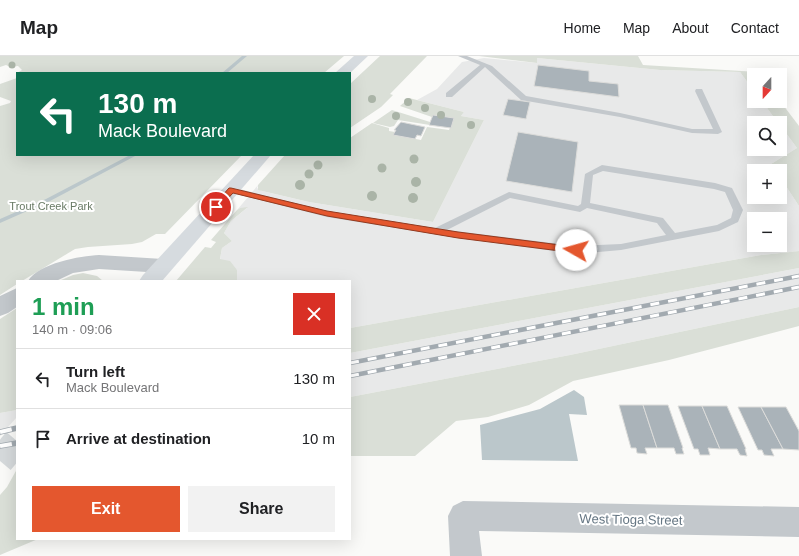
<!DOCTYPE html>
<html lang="en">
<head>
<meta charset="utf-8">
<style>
  :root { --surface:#fff; --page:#f2f2f2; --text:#202124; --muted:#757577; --line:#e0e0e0; --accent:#e4572e }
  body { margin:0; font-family:Helvetica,sans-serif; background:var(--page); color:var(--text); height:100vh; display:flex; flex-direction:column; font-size:15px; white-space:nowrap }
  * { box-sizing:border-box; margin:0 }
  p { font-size:13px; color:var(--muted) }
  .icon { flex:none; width:22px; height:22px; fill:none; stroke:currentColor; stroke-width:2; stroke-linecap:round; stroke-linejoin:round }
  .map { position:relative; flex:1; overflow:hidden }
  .side { position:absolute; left:16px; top:224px; width:335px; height:260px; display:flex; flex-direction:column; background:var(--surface); border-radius:0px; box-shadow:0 4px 16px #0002 }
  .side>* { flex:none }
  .guide { position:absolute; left:16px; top:16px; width:335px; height:84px; border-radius:0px; box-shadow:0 4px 16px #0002; background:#0b6e4f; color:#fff; overflow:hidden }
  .needle { width:26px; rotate:201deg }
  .controls { position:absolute; left:747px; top:12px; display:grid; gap:8px }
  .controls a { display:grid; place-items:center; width:40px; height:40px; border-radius:0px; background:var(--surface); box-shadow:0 4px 16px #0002; font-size:20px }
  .pin { position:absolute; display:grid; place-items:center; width:34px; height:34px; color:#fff; margin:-17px; border:2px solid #fff; border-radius:50%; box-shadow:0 1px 4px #0007 }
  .me { position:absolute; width:44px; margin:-22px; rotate:277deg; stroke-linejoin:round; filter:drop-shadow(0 0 3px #0008) }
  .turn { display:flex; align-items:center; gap:14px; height:84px; padding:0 16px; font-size:18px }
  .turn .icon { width:52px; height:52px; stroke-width:2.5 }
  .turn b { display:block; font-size:28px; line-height:34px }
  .round { display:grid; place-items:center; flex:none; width:42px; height:42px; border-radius:0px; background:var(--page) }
  .headline { display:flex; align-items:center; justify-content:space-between; height:68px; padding:0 16px }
  h1 { font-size:24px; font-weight:700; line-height:30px; color:#1e9e55 }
  .primary-button { display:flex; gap:8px; margin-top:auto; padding:8px 16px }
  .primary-button a { flex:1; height:46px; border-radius:0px; background:var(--accent); color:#fff; font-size:16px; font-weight:700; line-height:46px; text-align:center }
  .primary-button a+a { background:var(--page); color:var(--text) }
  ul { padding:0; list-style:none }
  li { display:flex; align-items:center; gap:12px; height:60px; padding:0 16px; border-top:1px solid var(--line) }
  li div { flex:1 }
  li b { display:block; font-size:15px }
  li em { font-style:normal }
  header { display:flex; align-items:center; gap:24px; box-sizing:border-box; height:56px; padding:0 20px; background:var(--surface); border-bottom:1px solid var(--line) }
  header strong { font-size:19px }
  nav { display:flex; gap:22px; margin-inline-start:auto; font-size:14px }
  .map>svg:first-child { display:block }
  .built { fill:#e8e9e9; fill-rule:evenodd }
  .green { fill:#dadfd7 }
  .water { fill:#bbc7cb }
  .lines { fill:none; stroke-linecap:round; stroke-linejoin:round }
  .stream { fill:#bbc7cb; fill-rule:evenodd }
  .building { fill:#aab3b9; stroke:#dcdcda }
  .secondary-tunnel { stroke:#d5d9db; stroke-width:28; stroke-dasharray:28 14; stroke-linecap:butt }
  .lane { fill:#c3c8cc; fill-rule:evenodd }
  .street { fill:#c3c8cc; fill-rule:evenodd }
  .secondary { fill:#d6dbdf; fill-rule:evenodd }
  .rail-far1-casing { stroke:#a2aab0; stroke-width:4.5 }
  .rail-casing { stroke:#a2aab0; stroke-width:5.5 }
  .rail-far1 { stroke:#fff; stroke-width:3; stroke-dasharray:9; stroke-linecap:butt }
  .rail { stroke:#fff; stroke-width:4; stroke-dasharray:12; stroke-linecap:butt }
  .tree { fill:#aab4a7 }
  .route { fill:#e4572e; stroke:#94391e }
  .labels { text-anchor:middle; stroke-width:4; stroke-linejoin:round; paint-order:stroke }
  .park-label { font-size:11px; fill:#687a64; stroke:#fff }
  .near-street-label { font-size:13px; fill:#657683; stroke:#fff }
</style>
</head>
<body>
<header>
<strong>Map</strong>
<nav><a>Home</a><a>Map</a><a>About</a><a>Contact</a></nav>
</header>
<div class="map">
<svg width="799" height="500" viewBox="0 0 799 500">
  <rect width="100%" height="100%" fill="#fafaf8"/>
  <!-- built -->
  <g class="built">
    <path d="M484,2l53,5v-5l123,12 80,2 14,19v10h8l16,22h-24v26h26v-24l17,23 -26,16 5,7h-22v26h26v-20l19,29v45l-38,4 -411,73v-47h-113v-11l-17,-10 2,-12 10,-7 -8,-8 7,-12 16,-13h-7l-3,2 21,-25 -1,3 5,3 47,11 124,20 51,-102 -23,-4 3,-4 -47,-12 20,-11 25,-27zM754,163h26v26h-26z"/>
    <polygon points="799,212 799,251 570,299 350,341 350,297"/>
    <polygon points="17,354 17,361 0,380 0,357"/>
  </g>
  <!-- green -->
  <g class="green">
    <polygon points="0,0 344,0 324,17 17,17 22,14 18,10 10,11 6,9 0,11"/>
    <polygon points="380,0 427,0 390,38 393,39 381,51 350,72 350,28"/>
    <polygon points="479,0 638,0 643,9 758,16 760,19 754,19 754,35 740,16 660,14 537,2 537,7"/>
    <polygon points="17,22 17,99 242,99 165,178 156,178 142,186 132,188 88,191 75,193 22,225 17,225 17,228 0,239 0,50 10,47 11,45 0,41 0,28"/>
    <polygon points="409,42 464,56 461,60 484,64 433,166 309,146 258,134 258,129 285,99 350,99 350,82 372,67 389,72 389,75 395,76 394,79 421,84 427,71 449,74 454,62 434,59 432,61 400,50"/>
    <polygon points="762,45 780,45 799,70 799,150 780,121 780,115 776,115 771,108 797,92 780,69 780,67 778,67"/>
    <polygon points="392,54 430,66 430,69 398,64 394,70 390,71 373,67"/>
    <polygon points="248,151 231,165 224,177 232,185 222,192 220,203 230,205 237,214 237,225 176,225 205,191 211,192 216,186 211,184 237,154 240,152"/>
    <polygon points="799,195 799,212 350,297 350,272 761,199"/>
    <polygon points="83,217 97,220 103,225 59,225 73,219"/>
    <polygon points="799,251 799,270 669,304 573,325 529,349 488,361 456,365 415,400 350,400 350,341 570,299"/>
    <polygon points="17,252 17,354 0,357 0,263"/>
    <polygon points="17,413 17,483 38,483 0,499 0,439 7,431"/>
  </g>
  <!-- water -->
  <polygon class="water" points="574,334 584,341 587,359 569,358 578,405 482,404 480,369 540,353"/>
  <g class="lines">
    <!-- stream -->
    <g class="stream">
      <polygon points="242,0 247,0 227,17 222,17"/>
      <polygon points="130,99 137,99 50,145 0,167 0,163 46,143"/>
    </g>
  </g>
  <!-- building -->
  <g class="building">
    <polygon points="538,9 589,15 589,25 618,28 619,41 534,30"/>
    <polygon points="508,43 530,46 526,63 503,59"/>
    <polygon points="433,59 454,62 451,72 429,69"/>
    <polygon points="401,66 425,71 421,80 417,79 415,83 393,79 396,74 394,74"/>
    <polygon points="518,76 578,86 572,136 506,125"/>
    <polygon points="619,349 643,349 657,392 645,392 647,398 637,397 636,392 631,392"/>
    <polygon points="643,349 668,349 683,392 682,392 684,398 676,398 674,392 657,392"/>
    <polygon points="678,350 702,350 720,393 708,392 710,399 700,399 698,393 694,393"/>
    <polygon points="702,350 727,350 746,393 745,393 747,400 740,399 737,393 720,393"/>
    <polygon points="738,351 761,351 783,393 771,393 774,400 764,399 762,394 758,394"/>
    <polygon points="761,351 786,351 799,375 799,394 783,393"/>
  </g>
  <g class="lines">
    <!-- secondary-tunnel -->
    <polyline class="secondary-tunnel" points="0,405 17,385"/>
    <!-- lane -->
    <g class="lane">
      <polygon points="458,0 467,0 492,10 526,40 620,57 692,73 713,73 695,35 696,33 702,33 722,76 718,78 692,77 620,61 521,44 485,11 452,41 446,41 446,37 480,9"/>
      <path d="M602,109l113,18 17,5 11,22 -5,12 -19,9 -98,19 -45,4 -118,-16 -131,-21 -99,-25 -1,-2 4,-3 96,24 108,17 74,-36 69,14 3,-2 4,-30zM603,115l111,18 11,3 8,18 -2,8 -14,7 -42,8 -12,-15 -73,-15 3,-28zM510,142l70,14 7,-4 70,15 9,12 -45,9 -45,2 -129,-16z"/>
    </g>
    <!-- street -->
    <g class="street">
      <path d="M99,199l64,4 7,2 3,5 -3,5 -7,2 -64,-4 -26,4 -17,8h-28c11,-18 52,-25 71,-26z"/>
      <polygon points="17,232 17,251 8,257 0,260 0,240"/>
      <polygon points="463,445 799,451 799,481 479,475 482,500 450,500 448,460 453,450"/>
    </g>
    <!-- secondary -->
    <g class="secondary">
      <polygon points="354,0 368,0 350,17 335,17"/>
      <polygon points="254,99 271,99 162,225 139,225 143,219"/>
    </g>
    <defs>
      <g id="rail-far1">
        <polyline points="350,307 799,220"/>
        <polyline points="350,320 799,231"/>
      </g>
      <g id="rail">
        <polyline points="0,376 17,372"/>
        <polyline points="0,390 17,387"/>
      </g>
    </defs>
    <!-- rail-far1 casing -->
    <use href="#rail-far1" class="rail-far1-casing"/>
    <!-- rail casing -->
    <use href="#rail" class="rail-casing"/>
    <!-- rail-far1 -->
    <use href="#rail-far1" class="rail-far1"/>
    <!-- rail -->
    <use href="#rail" class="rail"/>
  </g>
  <!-- trees -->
  <g class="tree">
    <circle cx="12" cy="9" r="3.5"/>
    <circle cx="372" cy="43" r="4"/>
    <circle cx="408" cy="46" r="4"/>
    <circle cx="425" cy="52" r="4"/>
    <circle cx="441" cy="59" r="4"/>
    <circle cx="396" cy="60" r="4"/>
    <circle cx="471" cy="69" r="4"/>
    <circle cx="414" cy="103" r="4.5"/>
    <circle cx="318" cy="109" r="4.5"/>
    <circle cx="382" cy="112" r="4.5"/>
    <circle cx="309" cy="118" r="4.5"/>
    <circle cx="416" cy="126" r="5"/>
    <circle cx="300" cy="129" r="5"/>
    <circle cx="372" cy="140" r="5"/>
    <circle cx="413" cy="142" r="5"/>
  </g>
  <!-- route -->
  <polygon class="route" points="229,132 231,132 327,155 458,176 576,191 581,194 576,197 458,182 327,160 233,137 219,152 214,152 214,149"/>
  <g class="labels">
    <!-- park labels -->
    <g class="park-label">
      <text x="51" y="154">Trout Creek Park</text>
    </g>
    <!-- near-street labels -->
    <g class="near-street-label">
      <text transform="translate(631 463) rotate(1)" y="5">West Tioga Street</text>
    </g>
  </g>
</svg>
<div class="controls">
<a><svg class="needle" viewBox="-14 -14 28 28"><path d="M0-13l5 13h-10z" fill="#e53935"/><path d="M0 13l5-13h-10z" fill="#757577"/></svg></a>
<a><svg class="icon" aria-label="search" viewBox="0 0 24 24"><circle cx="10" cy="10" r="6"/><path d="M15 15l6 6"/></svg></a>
<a>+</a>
<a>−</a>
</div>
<div class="pin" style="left:216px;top:151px;background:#d93025"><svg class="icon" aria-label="arrive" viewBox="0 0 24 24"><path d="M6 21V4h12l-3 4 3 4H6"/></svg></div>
<svg class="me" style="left:576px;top:194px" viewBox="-20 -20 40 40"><circle r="19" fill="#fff"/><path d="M0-13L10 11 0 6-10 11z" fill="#e4572e"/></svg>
<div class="guide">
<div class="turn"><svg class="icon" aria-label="left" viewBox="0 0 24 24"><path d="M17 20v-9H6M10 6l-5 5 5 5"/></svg><div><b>130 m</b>Mack Boulevard</div></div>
</div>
<section class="side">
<div class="headline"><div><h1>1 min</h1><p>140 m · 09:06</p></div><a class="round" style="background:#d93025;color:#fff"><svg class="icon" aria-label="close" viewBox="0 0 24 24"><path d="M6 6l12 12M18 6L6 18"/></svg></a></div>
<ul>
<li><svg class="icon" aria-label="left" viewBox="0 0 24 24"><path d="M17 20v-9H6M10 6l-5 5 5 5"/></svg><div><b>Turn left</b><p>Mack Boulevard</p></div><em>130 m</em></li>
<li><svg class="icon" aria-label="arrive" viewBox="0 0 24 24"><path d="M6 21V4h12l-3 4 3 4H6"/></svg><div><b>Arrive at destination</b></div><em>10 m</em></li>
</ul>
<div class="primary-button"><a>Exit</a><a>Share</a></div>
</section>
</div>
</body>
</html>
